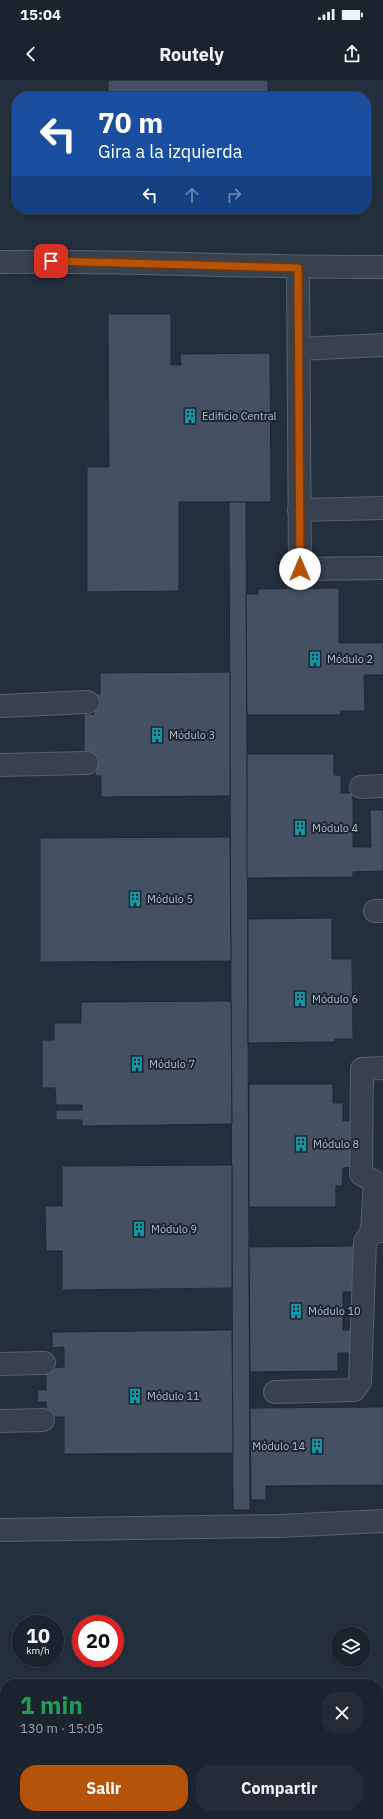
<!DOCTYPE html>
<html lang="es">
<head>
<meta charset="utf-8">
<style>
  :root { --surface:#1b232e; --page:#242b36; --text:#f1f3f6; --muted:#a0a4aa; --line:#39404a; --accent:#b45309 }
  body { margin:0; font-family:"IBM Plex Sans",sans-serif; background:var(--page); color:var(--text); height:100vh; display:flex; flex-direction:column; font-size:15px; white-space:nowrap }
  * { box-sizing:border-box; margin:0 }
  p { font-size:13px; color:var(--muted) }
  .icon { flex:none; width:22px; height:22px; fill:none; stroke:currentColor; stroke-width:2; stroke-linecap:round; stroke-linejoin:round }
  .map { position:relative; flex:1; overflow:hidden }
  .panel { position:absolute; left:0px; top:1599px; width:383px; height:140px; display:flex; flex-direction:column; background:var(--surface); border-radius:16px 16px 0 0; box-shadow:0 2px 6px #0003,0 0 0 1px var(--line) }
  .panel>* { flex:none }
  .hud { position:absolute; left:12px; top:12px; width:359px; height:122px; border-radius:16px; box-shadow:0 2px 6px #0003,0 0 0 1px var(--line); background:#1a4fa0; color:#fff; overflow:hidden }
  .buttons { position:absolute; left:331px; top:1547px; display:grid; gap:8px }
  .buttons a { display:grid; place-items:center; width:40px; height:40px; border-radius:50%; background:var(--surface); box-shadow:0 2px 6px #0003,0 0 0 1px var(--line); font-size:20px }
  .speed { position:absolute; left:12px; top:1535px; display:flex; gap:8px; font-size:20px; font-weight:700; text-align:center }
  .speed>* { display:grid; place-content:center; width:52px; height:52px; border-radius:50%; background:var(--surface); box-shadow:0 2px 6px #0003,0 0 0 1px var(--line); line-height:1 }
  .speed small { font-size:10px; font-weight:400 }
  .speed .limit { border:6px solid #d22; background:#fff; color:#111 }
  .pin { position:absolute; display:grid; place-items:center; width:34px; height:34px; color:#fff; margin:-17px; border-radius:8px; box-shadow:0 2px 6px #0006 }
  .me { position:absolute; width:44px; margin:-22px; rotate:0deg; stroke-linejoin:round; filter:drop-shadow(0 0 3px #0008) }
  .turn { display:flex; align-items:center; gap:14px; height:84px; padding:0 20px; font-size:18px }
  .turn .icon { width:52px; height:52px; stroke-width:2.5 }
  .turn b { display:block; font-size:28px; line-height:34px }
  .lanes { display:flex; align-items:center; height:38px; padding:0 20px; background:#0003; justify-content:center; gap:20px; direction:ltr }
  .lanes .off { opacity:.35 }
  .round { display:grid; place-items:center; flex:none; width:42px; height:42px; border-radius:16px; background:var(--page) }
  .headline { display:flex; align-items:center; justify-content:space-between; height:68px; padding:0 20px }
  h1 { font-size:24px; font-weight:800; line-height:30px; color:#1e9e55 }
  .cta { display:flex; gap:8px; margin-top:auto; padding:8px 20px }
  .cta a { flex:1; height:46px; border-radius:16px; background:var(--accent); color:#fff; font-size:16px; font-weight:800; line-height:46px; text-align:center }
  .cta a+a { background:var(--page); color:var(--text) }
  .status { display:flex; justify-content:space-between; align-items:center; height:28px; padding:0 20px; background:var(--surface); direction:ltr }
  .status svg { height:11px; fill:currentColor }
  header { display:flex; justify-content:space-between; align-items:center; height:52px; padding:0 20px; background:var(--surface); font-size:18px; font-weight:800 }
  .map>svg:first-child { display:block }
  .building { fill:#455162; stroke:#1f2835 }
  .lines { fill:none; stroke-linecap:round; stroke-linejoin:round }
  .minor-casing { stroke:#565f6c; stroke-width:24 }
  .path { stroke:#44595c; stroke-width:2.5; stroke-dasharray:3 3; stroke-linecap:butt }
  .minor { stroke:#38414e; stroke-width:22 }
  .route-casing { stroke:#753606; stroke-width:10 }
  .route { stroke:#b45309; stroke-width:7 }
  .labels { text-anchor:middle; stroke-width:4; stroke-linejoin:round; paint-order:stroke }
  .poi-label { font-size:11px; fill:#b4bcc9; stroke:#1d2633; text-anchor:start }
</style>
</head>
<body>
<div class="status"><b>15:04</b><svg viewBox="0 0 49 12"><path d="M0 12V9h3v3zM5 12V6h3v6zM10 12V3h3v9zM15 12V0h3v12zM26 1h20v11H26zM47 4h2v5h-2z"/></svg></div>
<header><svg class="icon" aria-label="back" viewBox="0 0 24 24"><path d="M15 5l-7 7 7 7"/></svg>Routely<svg class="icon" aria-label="share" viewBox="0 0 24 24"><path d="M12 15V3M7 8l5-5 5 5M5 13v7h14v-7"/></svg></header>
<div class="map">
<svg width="383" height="1739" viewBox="0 0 383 1739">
  <rect width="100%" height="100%" fill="#242f3e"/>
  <!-- building -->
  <g class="building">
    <rect x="108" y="0" width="160" height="17"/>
    <polygon points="108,234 171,234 171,285 181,285 180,274 270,273 271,422 179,422 179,511 87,512 87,387 109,387"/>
    <polygon points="229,422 246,422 250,1430 233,1430"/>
    <polygon points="339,508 339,563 383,563 383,595 364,595 365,631 341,631 341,635 247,635 246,514 258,514 258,509"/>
    <polygon points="230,592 230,716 101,717 101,696 95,696 95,677 84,677 84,634 94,634 94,614 100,614 100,593"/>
    <polygon points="247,674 334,674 334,695 341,695 341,713 353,713 353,767 371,767 370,730 383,730 383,791 353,792 353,797 247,798"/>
    <polygon points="230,757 231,881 40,882 40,758"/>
    <polygon points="332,838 332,879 352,879 353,959 335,959 335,962 248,963 248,839"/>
    <polygon points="231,921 232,1044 82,1046 82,1040 56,1040 56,1030 82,1030 82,1025 56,1025 55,1008 42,1008 42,960 54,960 54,943 81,943 81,922"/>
    <polygon points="249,1004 333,1004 333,1023 343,1023 343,1041 354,1041 354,1087 343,1088 342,1106 336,1106 336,1127 249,1127"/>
    <polygon points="232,1085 232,1208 62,1210 62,1171 46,1171 45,1126 62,1126 62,1086"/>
    <polygon points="356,1166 356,1212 343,1212 343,1250 355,1250 355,1273 338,1273 338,1291 250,1292 249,1167"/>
    <polygon points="232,1250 233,1373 64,1374 64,1337 47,1337 46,1322 37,1322 38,1310 46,1310 46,1288 64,1287 64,1267 52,1268 52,1252"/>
    <polygon points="383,1327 383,1405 266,1406 266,1420 251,1420 250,1328"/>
  </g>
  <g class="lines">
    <defs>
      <g id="minor">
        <path d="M0,182c128,-2 255,6 383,5"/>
        <polyline points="298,188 300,489 383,488"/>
        <polyline points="299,269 383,265"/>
        <polyline points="299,430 383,428"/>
        <polyline points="0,626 88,622"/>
        <polyline points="0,685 87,683"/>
        <polyline points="361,707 383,706"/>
        <polyline points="375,831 383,831"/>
        <polyline points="372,1151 375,1102 361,1094 362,989 383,988"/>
        <polyline points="0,1284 44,1283"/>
        <polyline points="275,1312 354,1310 360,1302 365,1162 372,1151 383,1151"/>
        <polyline points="0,1341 43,1340"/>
        <polyline points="0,1450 280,1446 383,1441"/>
      </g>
    </defs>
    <!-- minor casing -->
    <use href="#minor" class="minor-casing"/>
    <!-- path -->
    <polyline class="path" points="0,1738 140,1739"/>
    <!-- minor -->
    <use href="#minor" class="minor"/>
  </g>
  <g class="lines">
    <defs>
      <polyline id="route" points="51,181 298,188 300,489"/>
    </defs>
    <!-- route casing -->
    <use href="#route" class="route-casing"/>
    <!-- route -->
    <use href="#route" class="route"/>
  </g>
  <!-- icons -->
  <defs>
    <symbol id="building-bare" viewBox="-9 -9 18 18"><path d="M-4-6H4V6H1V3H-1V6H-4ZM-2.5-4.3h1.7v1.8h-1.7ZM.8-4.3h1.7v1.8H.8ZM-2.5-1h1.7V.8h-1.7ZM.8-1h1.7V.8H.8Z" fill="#0f9aa8" stroke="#1d2633" stroke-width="2.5" paint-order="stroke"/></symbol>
  </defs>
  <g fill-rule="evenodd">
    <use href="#building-bare" x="179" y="325" width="22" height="22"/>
    <use href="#building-bare" x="304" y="568" width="22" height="22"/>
    <use href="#building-bare" x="146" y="644" width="22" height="22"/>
    <use href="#building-bare" x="289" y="737" width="22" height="22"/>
    <use href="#building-bare" x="124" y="808" width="22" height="22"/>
    <use href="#building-bare" x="289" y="908" width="22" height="22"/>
    <use href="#building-bare" x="126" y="973" width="22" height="22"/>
    <use href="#building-bare" x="290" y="1053" width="22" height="22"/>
    <use href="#building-bare" x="128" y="1138" width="22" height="22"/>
    <use href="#building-bare" x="285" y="1220" width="22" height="22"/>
    <use href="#building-bare" x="124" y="1305" width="22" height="22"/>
    <use href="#building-bare" x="306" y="1355" width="22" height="22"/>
  </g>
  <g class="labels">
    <!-- poi labels -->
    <g class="poi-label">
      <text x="202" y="340">Edificio Central</text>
      <text x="327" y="583">Módulo 2</text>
      <text x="169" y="659">Módulo 3</text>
      <text x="312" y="752">Módulo 4</text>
      <text x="147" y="823">Módulo 5</text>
      <text x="312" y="923">Módulo 6</text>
      <text x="149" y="988">Módulo 7</text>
      <text x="313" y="1068">Módulo 8</text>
      <text x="151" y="1153">Módulo 9</text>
      <text x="308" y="1235">Módulo 10</text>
      <text x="147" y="1320">Módulo 11</text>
      <text x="305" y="1370" text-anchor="end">Módulo 14</text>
    </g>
  </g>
</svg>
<div class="buttons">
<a><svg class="icon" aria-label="layers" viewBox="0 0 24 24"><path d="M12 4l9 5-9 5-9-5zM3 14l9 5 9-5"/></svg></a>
</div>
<div class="speed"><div>10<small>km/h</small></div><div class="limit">20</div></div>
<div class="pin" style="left:51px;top:181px;background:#d93025"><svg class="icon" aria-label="arrive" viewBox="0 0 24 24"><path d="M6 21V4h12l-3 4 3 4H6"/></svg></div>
<svg class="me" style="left:300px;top:489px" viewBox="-20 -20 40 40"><circle r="19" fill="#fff"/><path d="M0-13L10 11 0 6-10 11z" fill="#b45309"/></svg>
<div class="hud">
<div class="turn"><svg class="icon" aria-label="left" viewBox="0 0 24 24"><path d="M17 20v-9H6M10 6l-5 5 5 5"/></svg><div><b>70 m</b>Gira a la izquierda</div></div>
<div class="lanes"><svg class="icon" aria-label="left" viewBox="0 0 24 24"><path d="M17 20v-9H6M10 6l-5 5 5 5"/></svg><svg class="icon off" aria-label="ahead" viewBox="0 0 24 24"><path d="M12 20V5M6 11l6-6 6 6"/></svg><svg class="icon off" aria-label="right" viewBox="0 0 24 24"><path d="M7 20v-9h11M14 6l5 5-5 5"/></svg></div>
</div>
<section class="panel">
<div class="headline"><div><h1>1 min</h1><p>130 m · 15:05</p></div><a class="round"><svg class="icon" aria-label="close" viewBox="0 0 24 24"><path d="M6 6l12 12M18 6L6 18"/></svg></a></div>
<div class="cta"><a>Salir</a><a>Compartir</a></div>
</section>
</div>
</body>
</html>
